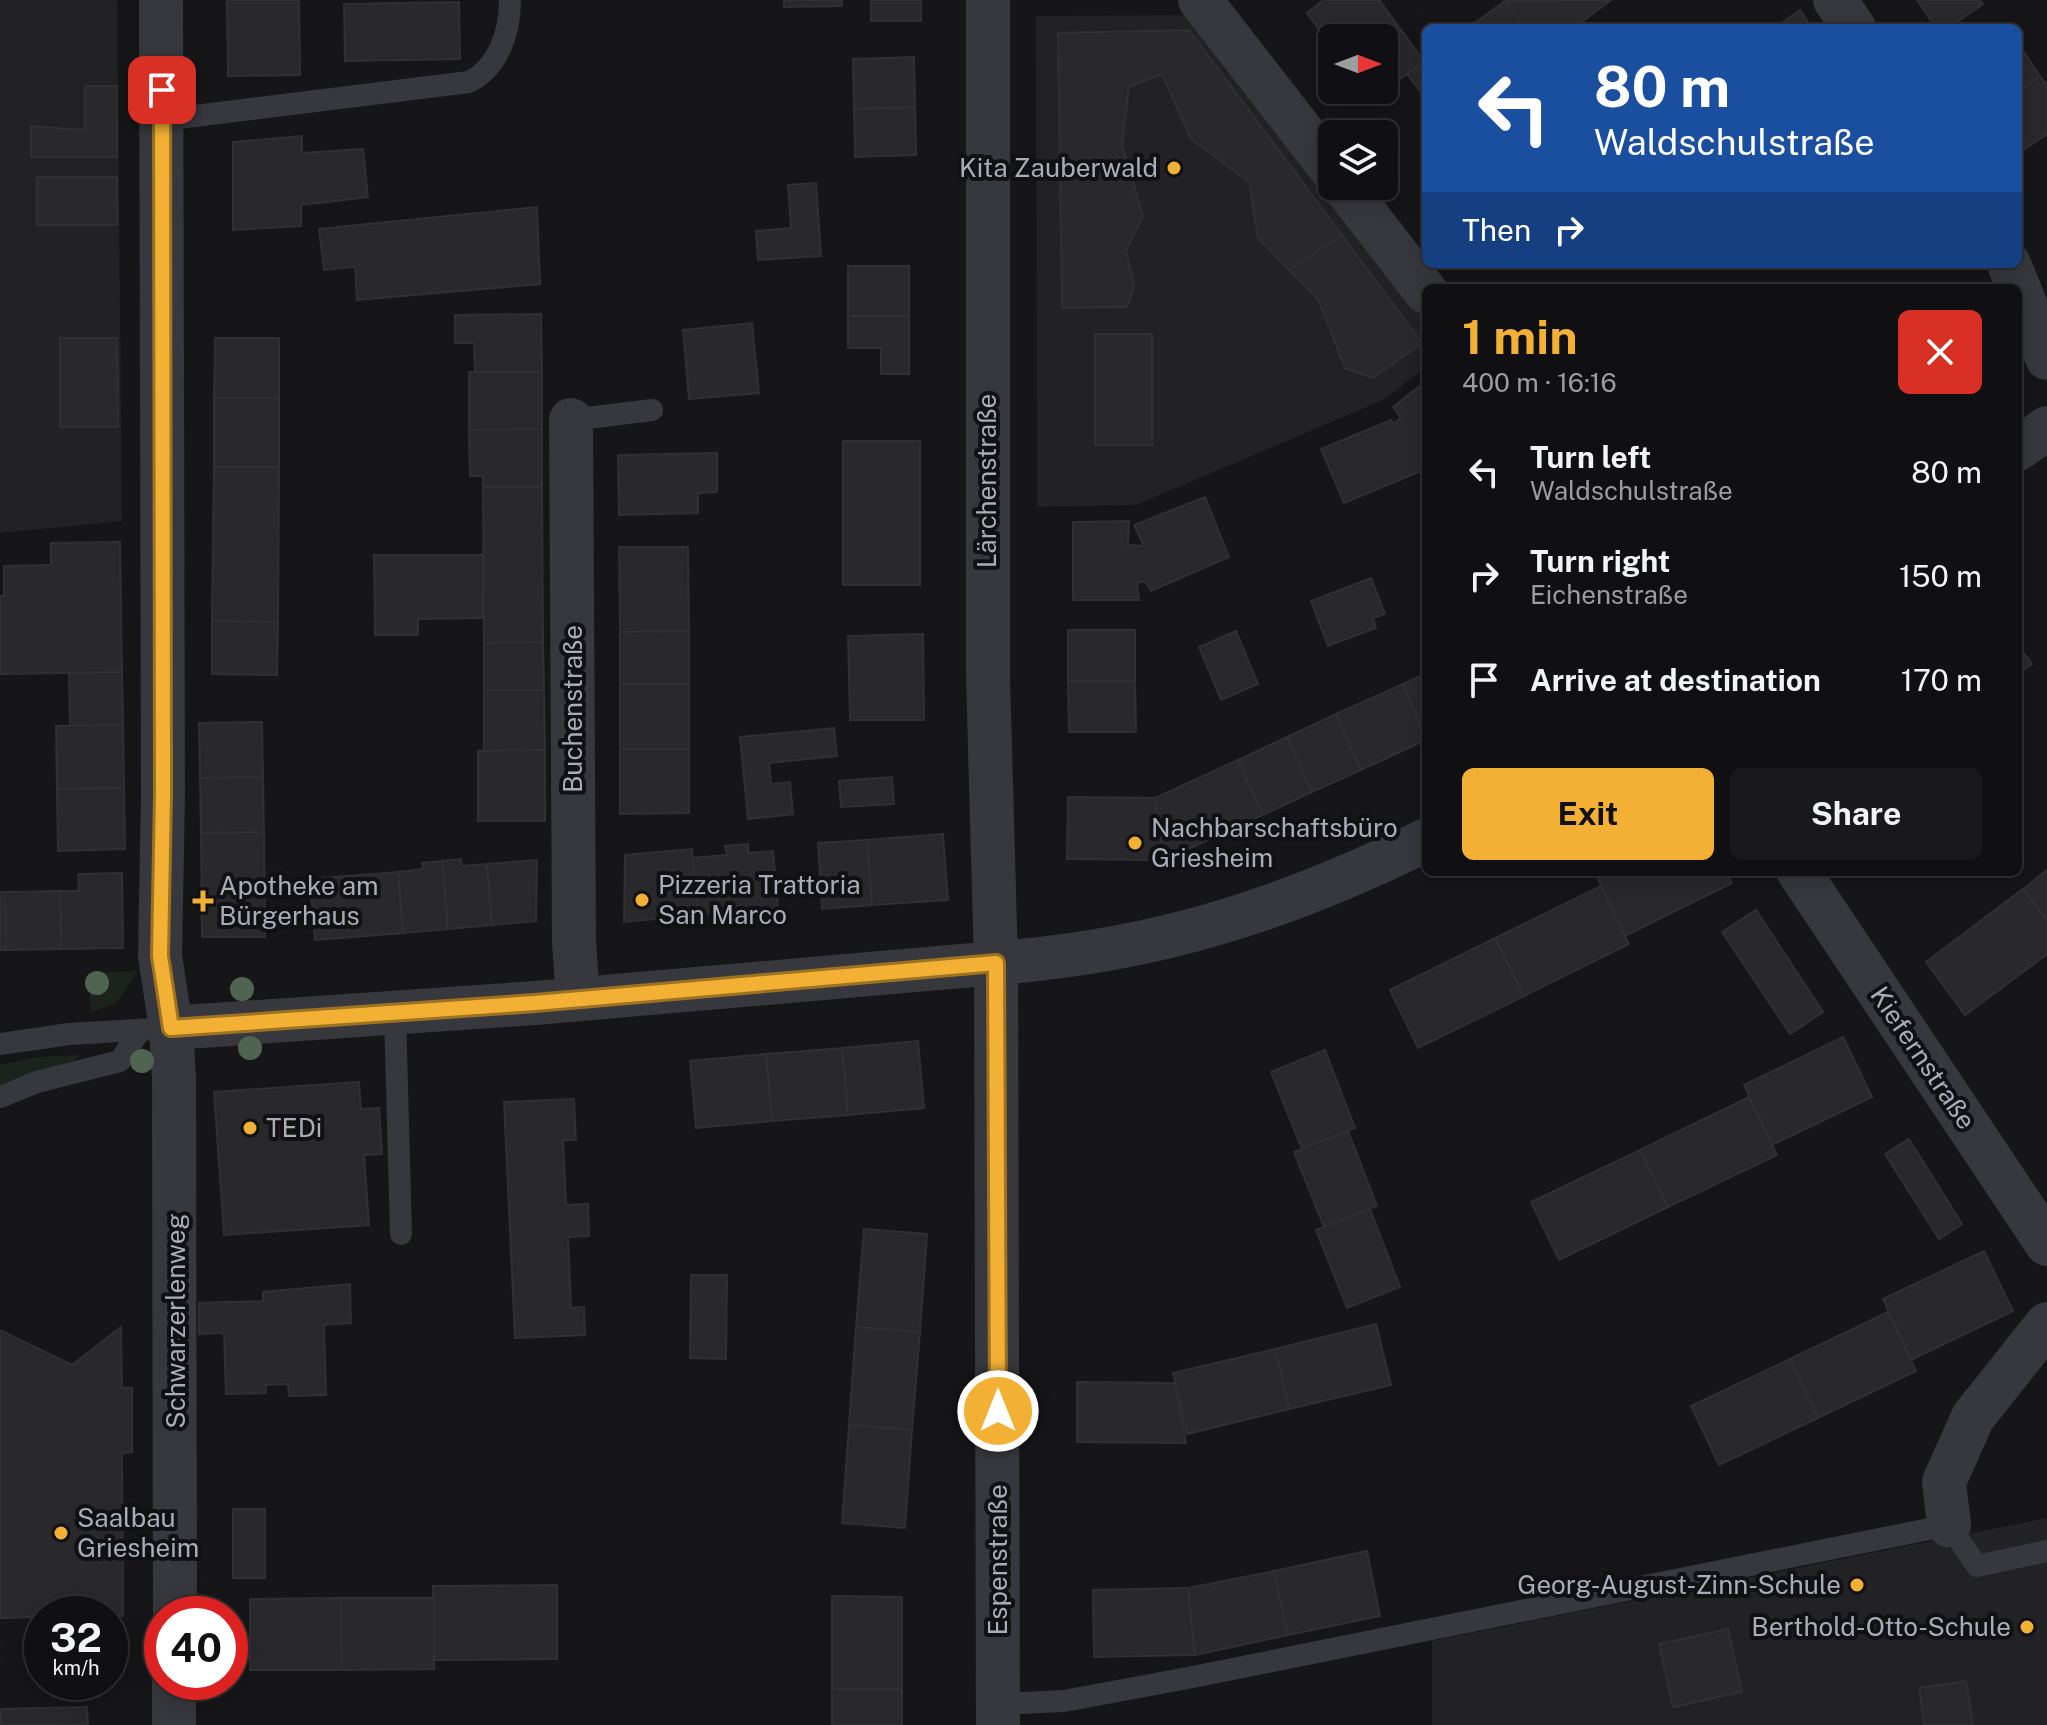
<!DOCTYPE html>
<html lang="en">
<head>
<meta charset="utf-8">
<style>
  :root { --surface:#101012; --page:#19191b; --text:#f1f3f6; --muted:#9c9d9f; --line:#303032; --accent:#f2b134 }
  body { margin:0; font-family:"Public Sans",sans-serif; background:var(--page); color:var(--text); height:100vh; display:flex; flex-direction:column; font-size:30px; white-space:nowrap }
  * { box-sizing:border-box; margin:0 }
  p { font-size:26px; color:var(--muted) }
  .icon { flex:none; width:44px; height:44px; fill:none; stroke:currentColor; stroke-width:2; stroke-linecap:round; stroke-linejoin:round }
  .map { position:relative; flex:1; overflow:hidden }
  .sheet { position:absolute; left:1422px; top:284px; width:600px; height:592px; display:flex; flex-direction:column; background:var(--surface); border-radius:12px; box-shadow:0 4px 20px #0003,0 0 0 2px var(--line) }
  .sheet>* { flex:none }
  .banner { position:absolute; left:1422px; top:24px; width:600px; height:244px; border-radius:12px; box-shadow:0 4px 20px #0003,0 0 0 2px var(--line); background:#1a4fa0; color:#fff; overflow:hidden }
  .needle { width:52px; rotate:90deg }
  .tools { position:absolute; left:1318px; top:24px; display:grid; gap:16px }
  .tools a { display:grid; place-items:center; width:80px; height:80px; border-radius:12px; background:var(--surface); box-shadow:0 4px 20px #0003,0 0 0 2px var(--line); font-size:40px }
  .speed { position:absolute; left:24px; top:1596px; display:flex; gap:16px; font-size:40px; font-weight:700; text-align:center }
  .speed>* { display:grid; place-content:center; width:104px; height:104px; border-radius:50%; background:var(--surface); box-shadow:0 4px 20px #0003,0 0 0 2px var(--line); line-height:1 }
  .speed small { font-size:20px; font-weight:400 }
  .speed .limit { border:12px solid #d22; background:#fff; color:#111 }
  .pin { position:absolute; display:grid; place-items:center; width:68px; height:68px; color:#fff; margin:-34px; border-radius:16px; box-shadow:0 4px 12px #0006 }
  .me { position:absolute; width:88px; margin:-44px; rotate:0deg; stroke-linejoin:round; filter:drop-shadow(0 0 6px #0008) }
  .turn { display:flex; align-items:center; gap:28px; height:168px; padding:0 40px; font-size:36px }
  .turn .icon { width:104px; height:104px; stroke-width:2.5 }
  .turn b { display:block; font-size:56px; line-height:68px }
  .then { display:flex; align-items:center; height:76px; padding:0 40px; background:#0003; gap:16px; font-size:30px }
  .round { display:grid; place-items:center; flex:none; width:84px; height:84px; border-radius:12px; background:var(--page) }
  .headline { display:flex; align-items:center; justify-content:space-between; height:136px; padding:0 40px }
  h1 { font-size:48px; font-weight:700; line-height:60px; color:var(--accent) }
  .action { display:flex; gap:16px; margin-top:auto; padding:16px 40px }
  .action a { flex:1; height:92px; border-radius:12px; background:var(--accent); color:#111; font-size:32px; font-weight:700; line-height:92px; text-align:center }
  .action a+a { background:var(--page); color:var(--text) }
  ul { padding:0; list-style:none }
  li { display:flex; align-items:center; gap:24px; height:104px; padding:0 40px }
  li div { flex:1 }
  li b { display:block; font-size:30px }
  li em { font-style:normal }
  .map>svg:first-child { display:block }
  .built { fill:#222225 }
  .green { fill:#1c231d }
  .building { fill:#29292c; stroke:#303034; stroke-width:2 }
  .lines { fill:none; stroke-linecap:round; stroke-linejoin:round }
  .service { stroke:#37383d; stroke-width:22 }
  .minor { stroke:#37383d; stroke-width:44 }
  .tertiary { stroke:#37383d; stroke-width:44 }
  .tree { fill:#506452 }
  .route-casing { stroke:#9d7322; stroke-width:20 }
  .route { stroke:#f2b134; stroke-width:14 }
  .poi-dot { fill:#f2b134; stroke:#111113; stroke-width:3 }
  .labels { text-anchor:middle; stroke-width:8; stroke-linejoin:round; paint-order:stroke }
  .poi-label { font-size:26px; fill:#a8adb8; stroke:#111113; text-anchor:start }
  .street-label { font-size:26px; fill:#a8adb8; stroke:#111113 }
</style>
</head>
<body>
<div class="map">
<svg width="2047" height="1725" viewBox="0 0 2047 1725">
  <rect width="100%" height="100%" fill="#161618"/>
  <!-- built -->
  <g class="built">
    <polygon points="0,0 117,0 122,521 0,533"/>
    <polygon points="1198,15 1426,321 1426,367 1383,400 1136,505 1037,507 1036,16"/>
    <polygon points="2047,1518 2047,1725 1432,1725 1432,1641"/>
  </g>
  <!-- green -->
  <g class="green">
    <polygon points="137,971 117,1003 91,1012 88,973"/>
    <polygon points="81,1055 73,1061 0,1085 0,1065 37,1057"/>
  </g>
  <!-- building -->
  <g class="building">
    <polygon points="227,0 299,0 300,75 228,76"/>
    <polygon points="784,0 842,0 842,6 784,7"/>
    <rect x="871" y="0" width="50" height="21"/>
    <polygon points="1324,0 1379,0 1424,61 1371,101 1364,90 1384,90 1384,38 1332,38 1332,47 1307,13"/>
    <polygon points="1611,0 1574,28 1525,28 1505,1"/>
    <polygon points="1917,0 1980,0 1983,4 1948,28 1936,28"/>
    <polygon points="1505,1 1525,28 1468,28"/>
    <polygon points="459,2 460,59 345,61 344,4"/>
    <polygon points="1800,10 1812,28 1775,28"/>
    <polygon points="1189,30 1342,235 1289,270 1258,238 1249,182 1191,139 1162,74 1129,87 1122,145 1143,216 1126,250 1134,287 1127,307 1062,308 1058,33"/>
    <polygon points="2018,43 2040,76 2018,92"/>
    <polygon points="914,57 915,107 854,109 853,59"/>
    <polygon points="1426,60 1426,99 1407,74"/>
    <polygon points="2040,76 2047,85 2047,134 2019,153 2018,92"/>
    <polygon points="85,86 117,86 117,157 31,157 31,126 85,130"/>
    <polygon points="915,107 916,155 855,157 854,109"/>
    <polygon points="302,136 302,153 363,149 368,197 301,205 301,226 233,230 233,142"/>
    <rect x="37" y="177" width="80" height="48"/>
    <polygon points="816,183 821,256 758,260 756,231 791,228 788,185"/>
    <polygon points="537,207 540,284 357,300 355,267 324,270 319,229"/>
    <polygon points="1342,235 1422,343 1373,378 1345,368 1318,299 1289,270"/>
    <rect x="848" y="266" width="61" height="50"/>
    <polygon points="541,314 542,372 475,372 474,343 455,343 455,315"/>
    <polygon points="848,316 909,316 909,374 881,374 881,348 848,348"/>
    <polygon points="752,323 759,393 689,399 683,330"/>
    <rect x="1095" y="334" width="57" height="111"/>
    <polygon points="60,338 117,338 118,427 60,427"/>
    <polygon points="215,338 279,338 279,398 214,398"/>
    <polygon points="469,372 542,372 542,429 469,430"/>
    <polygon points="1426,381 1426,469 1344,503 1321,449 1391,420 1393,424 1401,418 1393,407"/>
    <rect x="214" y="398" width="65" height="69"/>
    <polygon points="542,429 542,487 483,487 483,476 470,476 469,430"/>
    <rect x="843" y="441" width="77" height="144"/>
    <polygon points="717,453 717,492 698,493 698,513 619,515 618,455"/>
    <polygon points="214,467 279,467 278,622 212,621"/>
    <polygon points="483,487 542,487 543,642 484,643"/>
    <polygon points="1205,497 1229,557 1151,591 1145,581 1137,583 1139,600 1073,600 1073,522 1129,521 1128,545 1144,546 1134,525"/>
    <polygon points="120,542 122,672 0,674 0,596 4,596 4,566 51,565 51,543"/>
    <polygon points="619,547 688,547 689,631 620,632"/>
    <polygon points="374,555 483,555 483,618 418,619 418,635 375,635"/>
    <polygon points="1371,578 1385,614 1373,618 1376,628 1328,646 1311,601"/>
    <polygon points="212,621 278,622 277,675 212,674"/>
    <rect x="1068" y="630" width="67" height="51"/>
    <polygon points="689,631 689,684 620,684 620,632"/>
    <polygon points="1236,631 1258,684 1221,700 1199,647"/>
    <polygon points="923,634 924,720 850,720 848,636"/>
    <polygon points="543,642 544,690 484,690 484,643"/>
    <polygon points="2018,645 2032,664 2018,674"/>
    <polygon points="122,672 123,725 70,726 69,673"/>
    <polygon points="1426,673 1426,736 1403,684"/>
    <polygon points="1068,681 1135,681 1136,732 1069,732"/>
    <rect x="620" y="684" width="69" height="65"/>
    <polygon points="1403,684 1426,740 1361,770 1336,714"/>
    <polygon points="484,690 544,690 545,750 484,751"/>
    <polygon points="1336,714 1361,770 1312,792 1287,737"/>
    <polygon points="262,722 263,777 200,778 199,723"/>
    <polygon points="123,725 124,788 57,789 56,726"/>
    <polygon points="834,728 837,756 769,763 771,784 790,782 793,814 748,819 740,737"/>
    <polygon points="1287,737 1312,792 1263,815 1238,760"/>
    <polygon points="620,749 689,749 689,813 620,814"/>
    <polygon points="545,750 545,821 478,821 478,751"/>
    <polygon points="1238,760 1263,815 1164,860 1155,798"/>
    <polygon points="263,777 264,832 201,833 200,778"/>
    <polygon points="892,777 894,804 841,807 839,781"/>
    <polygon points="124,788 125,849 58,851 57,789"/>
    <polygon points="1068,797 1155,798 1164,860 1067,859"/>
    <polygon points="264,832 265,937 202,937 201,833"/>
    <polygon points="943,834 948,900 872,905 867,840"/>
    <polygon points="867,840 872,905 822,909 818,843"/>
    <polygon points="748,844 748,853 773,851 778,908 698,915 692,858 727,855 725,846"/>
    <polygon points="692,849 698,915 624,922 625,855"/>
    <polygon points="461,859 462,866 487,864 492,925 448,929 442,861"/>
    <polygon points="537,860 536,921 492,925 487,864"/>
    <polygon points="442,861 448,929 403,933 398,872 423,869 422,863"/>
    <polygon points="2047,870 2047,921 2023,889"/>
    <polygon points="398,872 403,933 315,940 310,879"/>
    <polygon points="1603,872 1726,872 1732,883 1625,936 1596,875"/>
    <polygon points="122,873 123,948 61,949 60,891 79,891 78,874"/>
    <polygon points="1601,886 1629,944 1524,996 1495,938"/>
    <polygon points="2023,889 2047,921 2047,954 1965,1015 1926,962"/>
    <polygon points="60,891 61,949 6,950 5,892"/>
    <polygon points="0,892 5,892 6,950 0,950"/>
    <polygon points="1756,910 1823,1012 1790,1034 1722,932"/>
    <polygon points="1495,938 1524,996 1418,1048 1390,990"/>
    <polygon points="1843,1037 1872,1097 1772,1145 1744,1085"/>
    <polygon points="918,1041 924,1108 848,1115 842,1048"/>
    <polygon points="842,1048 848,1115 772,1121 766,1054"/>
    <polygon points="1325,1050 1355,1128 1302,1149 1271,1072"/>
    <polygon points="766,1054 772,1121 696,1128 690,1061"/>
    <polygon points="359,1082 361,1109 379,1108 382,1154 364,1155 369,1225 224,1235 214,1092"/>
    <polygon points="1749,1097 1777,1155 1668,1207 1640,1150"/>
    <polygon points="574,1099 576,1140 563,1140 566,1205 588,1204 589,1236 568,1237 571,1308 584,1307 585,1335 515,1338 504,1102"/>
    <polygon points="1348,1131 1377,1206 1324,1227 1294,1152"/>
    <polygon points="1909,1139 1962,1224 1939,1239 1885,1154"/>
    <polygon points="1640,1150 1668,1207 1559,1260 1531,1202"/>
    <polygon points="1370,1209 1400,1287 1347,1308 1316,1230"/>
    <polygon points="864,1229 927,1234 920,1332 856,1327"/>
    <polygon points="1984,1251 2013,1311 1911,1360 1883,1299"/>
    <polygon points="691,1275 727,1275 726,1359 690,1358"/>
    <polygon points="350,1284 351,1323 324,1325 326,1395 289,1396 288,1384 266,1385 266,1393 226,1394 224,1333 199,1334 199,1303 263,1301 263,1292"/>
    <polygon points="1888,1312 1916,1371 1818,1418 1790,1359"/>
    <polygon points="1376,1324 1391,1385 1289,1409 1275,1349"/>
    <polygon points="121,1327 122,1388 132,1388 132,1452 122,1453 123,1616 42,1614 42,1617 0,1618 0,1330 72,1365"/>
    <polygon points="856,1327 920,1332 912,1430 849,1425"/>
    <polygon points="1275,1349 1289,1409 1187,1434 1173,1373"/>
    <polygon points="1790,1359 1818,1418 1719,1465 1691,1406"/>
    <polygon points="1077,1382 1175,1383 1186,1443 1077,1442"/>
    <polygon points="849,1425 912,1430 905,1528 842,1523"/>
    <rect x="233" y="1509" width="32" height="69"/>
    <polygon points="1367,1551 1380,1616 1288,1635 1274,1571"/>
    <polygon points="1274,1571 1288,1635 1195,1655 1188,1588"/>
    <polygon points="557,1585 557,1659 434,1660 433,1586"/>
    <polygon points="1188,1588 1195,1655 1094,1657 1093,1590"/>
    <polygon points="832,1596 902,1597 902,1689 832,1689"/>
    <polygon points="341,1598 342,1670 250,1670 250,1599"/>
    <polygon points="341,1598 434,1598 434,1669 342,1670"/>
    <polygon points="1728,1629 1742,1692 1673,1707 1659,1644"/>
    <polygon points="1966,1681 1973,1725 1924,1725 1919,1688"/>
    <rect x="832" y="1689" width="70" height="36"/>
    <polygon points="87,1707 88,1725 1,1725 1,1709"/>
  </g>
  <g class="lines">
    <!-- service -->
    <g class="service">
      <path d="M162,120l307,-38c30,-15 41,-51 41,-82"/>
      <polyline points="571,420 652,410"/>
      <polyline points="395,1013 401,1234"/>
      <polyline points="0,1044 69,1034 171,1028"/>
      <polyline points="0,1097 37,1082 120,1061 140,1030"/>
      <polyline points="998,1704 1064,1701 1193,1677 1949,1525 1977,1566 2047,1551"/>
    </g>
    <!-- minor -->
    <g class="minor">
      <polyline points="161,0 163,794 160,956 171,1028 174,1078 175,1614"/>
      <polyline points="1200,0 1332,170"/>
      <polyline points="1835,0 1854,28"/>
      <polyline points="1344,186 1426,292"/>
      <polyline points="2009,264 2047,358"/>
      <polyline points="571,420 574,941 578,999"/>
      <polyline points="1799,872 2047,1244"/>
      <polyline points="171,1028 535,1003 996,963 988,677 988,0"/>
      <polyline points="1949,1525 1944,1482 1973,1417 2047,1324"/>
      <polyline points="174,1725 174,1682"/>
    </g>
    <!-- tertiary -->
    <g class="tertiary">
      <polyline points="2018,449 2047,428"/>
      <path d="M998,1725l-2,-762c160,-12 287,-53 430,-123"/>
    </g>
  </g>
  <!-- trees -->
  <g class="tree">
    <circle cx="97" cy="983" r="12"/>
    <circle cx="242" cy="989" r="12"/>
    <circle cx="250" cy="1048" r="12"/>
    <circle cx="142" cy="1061" r="12"/>
  </g>
  <g class="lines">
    <defs>
      <polyline id="route" points="162,90 163,794 160,956 171,1028 535,1003 996,963 998,1411"/>
    </defs>
    <!-- route casing -->
    <use href="#route" class="route-casing"/>
    <!-- route -->
    <use href="#route" class="route"/>
  </g>
  <!-- markers -->
  <g class="poi-dot">
    <circle cx="1174" cy="168" r="8"/>
    <circle cx="1135" cy="843" r="8"/>
    <circle cx="642" cy="900" r="8"/>
    <path d="M199 889h8v8h8v8h-8v8h-8v-8h-8v-8h8z"/>
    <circle cx="250" cy="1128" r="8"/>
    <circle cx="61" cy="1533" r="8"/>
    <circle cx="1857" cy="1585" r="8"/>
    <circle cx="2027" cy="1627" r="8"/>
  </g>
  <g class="labels">
    <!-- poi labels -->
    <g class="poi-label">
      <text x="1158" y="177" text-anchor="end">Kita Zauberwald</text>
      <text x="1151" y="837">Nachbarschaftsbüro<tspan x="1151" dy="30">Griesheim</tspan></text>
      <text x="658" y="894">Pizzeria Trattoria<tspan x="658" dy="30">San Marco</tspan></text>
      <text x="219" y="895">Apotheke am<tspan x="219" dy="30">Bürgerhaus</tspan></text>
      <text x="266" y="1137">TEDi</text>
      <text x="77" y="1527">Saalbau<tspan x="77" dy="30">Griesheim</tspan></text>
      <text x="1841" y="1594" text-anchor="end">Georg-August-Zinn-Schule</text>
      <text x="2011" y="1636" text-anchor="end">Berthold-Otto-Schule</text>
    </g>
    <!-- street labels -->
    <g class="street-label">
      <text transform="translate(987 481) rotate(-90)" y="9">Lärchenstraße</text>
      <text transform="translate(573 709) rotate(-90)" y="9">Buchenstraße</text>
      <text transform="translate(1923 1058) rotate(56)" y="9">Kiefernstraße</text>
      <text transform="translate(176 1321) rotate(-90)" y="9">Schwarzerlenweg</text>
      <text transform="translate(998 1560) rotate(-90)" y="9">Espenstraße</text>
    </g>
  </g>
</svg>
<div class="tools">
<a><svg class="needle" viewBox="-14 -14 28 28"><path d="M0-13l5 13h-10z" fill="#e53935"/><path d="M0 13l5-13h-10z" fill="#9c9d9f"/></svg></a>
<a><svg class="icon" aria-label="layers" viewBox="0 0 24 24"><path d="M12 4l9 5-9 5-9-5zM3 14l9 5 9-5"/></svg></a>
</div>
<div class="speed"><div>32<small>km/h</small></div><div class="limit">40</div></div>
<div class="pin" style="left:162px;top:90px;background:#d93025"><svg class="icon" aria-label="arrive" viewBox="0 0 24 24"><path d="M6 21V4h12l-3 4 3 4H6"/></svg></div>
<svg class="me" style="left:998px;top:1411px" viewBox="-20 -20 40 40"><circle r="17" fill="#f2b134" stroke="#fff" stroke-width="3"/><path d="M0-11L8 9 0 5-8 9z" fill="#fff"/></svg>
<div class="banner">
<div class="turn"><svg class="icon" aria-label="left" viewBox="0 0 24 24"><path d="M17 20v-9H6M10 6l-5 5 5 5"/></svg><div><b>80 m</b>Waldschulstraße</div></div>
<div class="then">Then<svg class="icon" aria-label="right" viewBox="0 0 24 24"><path d="M7 20v-9h11M14 6l5 5-5 5"/></svg></div>
</div>
<section class="sheet">
<div class="headline"><div><h1>1 min</h1><p>400 m · 16:16</p></div><a class="round" style="background:#d93025;color:#fff"><svg class="icon" aria-label="close" viewBox="0 0 24 24"><path d="M6 6l12 12M18 6L6 18"/></svg></a></div>
<ul>
<li><svg class="icon" aria-label="left" viewBox="0 0 24 24"><path d="M17 20v-9H6M10 6l-5 5 5 5"/></svg><div><b>Turn left</b><p>Waldschulstraße</p></div><em>80 m</em></li>
<li><svg class="icon" aria-label="right" viewBox="0 0 24 24"><path d="M7 20v-9h11M14 6l5 5-5 5"/></svg><div><b>Turn right</b><p>Eichenstraße</p></div><em>150 m</em></li>
<li><svg class="icon" aria-label="arrive" viewBox="0 0 24 24"><path d="M6 21V4h12l-3 4 3 4H6"/></svg><div><b>Arrive at destination</b></div><em>170 m</em></li>
</ul>
<div class="action"><a>Exit</a><a>Share</a></div>
</section>
</div>
</body>
</html>
